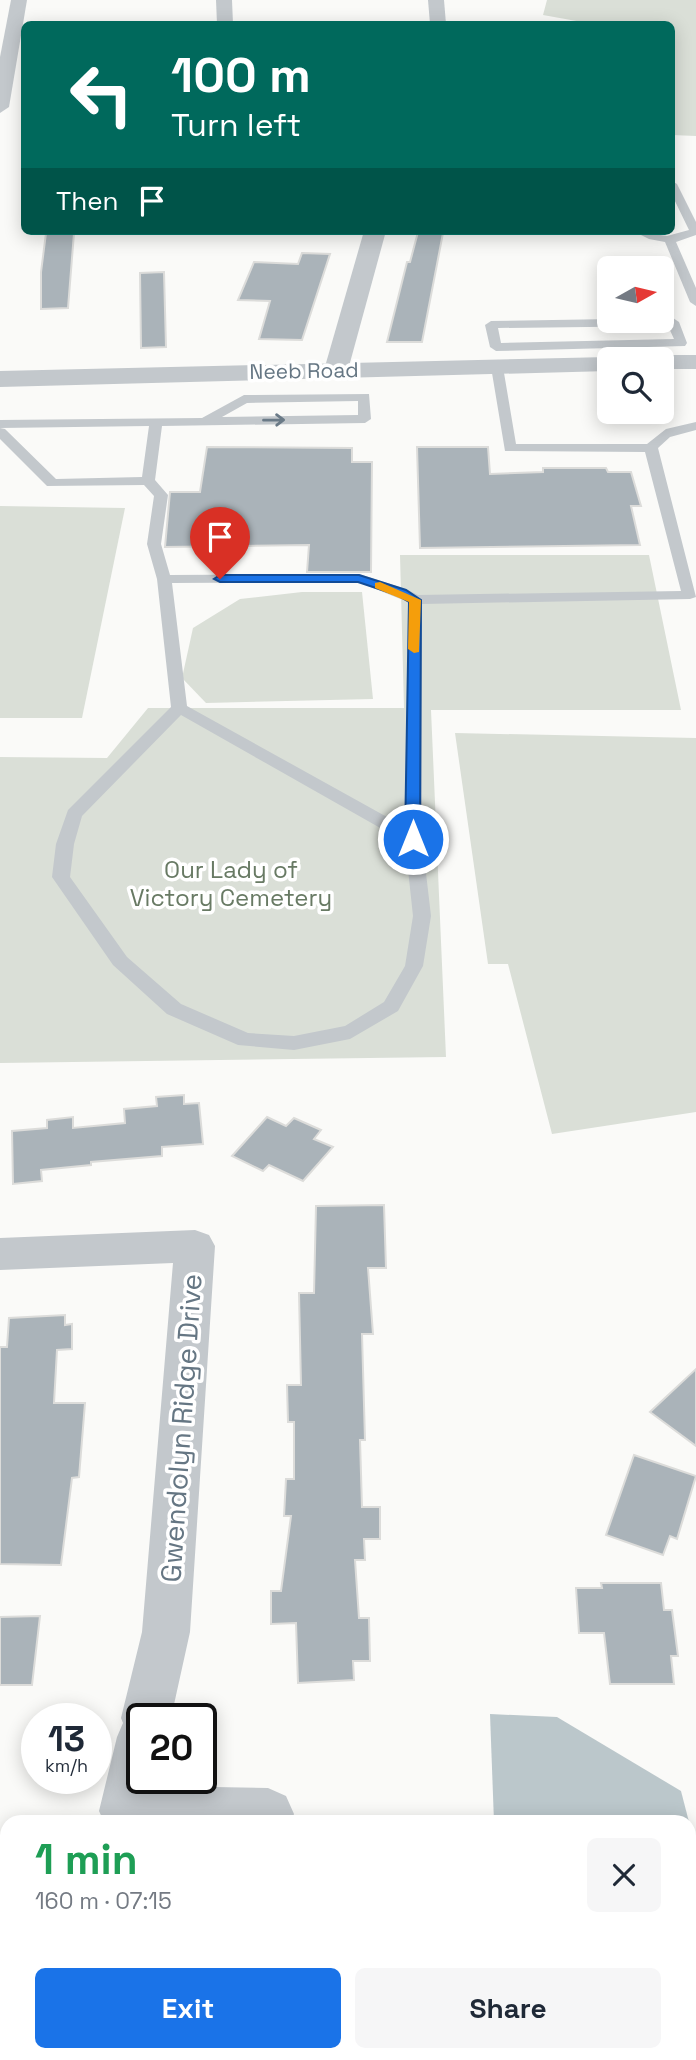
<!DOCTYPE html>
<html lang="en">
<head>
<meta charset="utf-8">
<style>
  :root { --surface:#fff; --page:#f6f6f7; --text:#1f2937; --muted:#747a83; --accent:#1a73e8 }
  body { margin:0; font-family:"Space Grotesk",sans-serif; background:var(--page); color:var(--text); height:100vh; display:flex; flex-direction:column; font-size:26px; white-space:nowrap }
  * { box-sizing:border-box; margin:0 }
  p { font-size:23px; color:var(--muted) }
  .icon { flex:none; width:38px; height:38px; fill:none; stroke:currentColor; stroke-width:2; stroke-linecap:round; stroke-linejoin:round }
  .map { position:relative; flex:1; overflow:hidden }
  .panel { position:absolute; left:0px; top:1815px; width:696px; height:247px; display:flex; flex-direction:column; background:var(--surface); border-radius:21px 21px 0 0; box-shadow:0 4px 18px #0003 }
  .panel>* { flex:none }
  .top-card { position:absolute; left:21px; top:21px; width:654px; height:214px; border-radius:10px; box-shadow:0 4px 18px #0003; background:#00695c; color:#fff; overflow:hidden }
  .needle { width:46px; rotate:82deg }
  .buttons { position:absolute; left:597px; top:256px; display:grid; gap:14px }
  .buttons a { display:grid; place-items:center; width:77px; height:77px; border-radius:10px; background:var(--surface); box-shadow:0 4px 18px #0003; font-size:35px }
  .speed { position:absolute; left:21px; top:1703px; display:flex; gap:14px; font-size:35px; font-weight:700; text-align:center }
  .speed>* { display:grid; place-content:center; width:91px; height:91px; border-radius:50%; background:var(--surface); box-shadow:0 4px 18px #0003; line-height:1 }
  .speed small { font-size:18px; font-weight:400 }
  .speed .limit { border:4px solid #111; border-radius:10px; background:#fff; color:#111 }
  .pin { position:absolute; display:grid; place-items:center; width:60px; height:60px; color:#fff; margin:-72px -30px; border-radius:50% 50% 50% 0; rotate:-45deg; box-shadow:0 0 7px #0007 }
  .pin .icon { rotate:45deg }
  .me { position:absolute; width:77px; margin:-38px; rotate:0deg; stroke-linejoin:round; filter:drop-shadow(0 0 5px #0008) }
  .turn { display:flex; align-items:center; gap:24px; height:147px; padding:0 35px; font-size:32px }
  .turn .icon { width:91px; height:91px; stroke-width:2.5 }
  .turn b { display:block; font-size:49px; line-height:60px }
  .then { display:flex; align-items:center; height:66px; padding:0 35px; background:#0003; gap:14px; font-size:26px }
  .round { display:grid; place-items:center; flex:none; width:74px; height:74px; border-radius:10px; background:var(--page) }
  .overview { display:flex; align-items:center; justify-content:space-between; height:119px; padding:0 35px }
  h1 { font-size:42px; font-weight:700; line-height:52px; color:#1e9e55 }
  .button { display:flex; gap:14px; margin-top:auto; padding:14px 35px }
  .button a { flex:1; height:80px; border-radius:10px; background:var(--accent); color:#fff; font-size:28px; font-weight:700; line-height:80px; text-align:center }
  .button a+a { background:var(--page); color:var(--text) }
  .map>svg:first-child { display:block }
  .green { fill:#dadfd7 }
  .water { fill:#bbc7cb }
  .building { fill:#aab3b9; stroke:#dcdcda; stroke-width:2 }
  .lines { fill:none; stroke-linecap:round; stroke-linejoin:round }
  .service { fill:#c3c8cc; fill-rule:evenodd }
  .minor { fill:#c3c8cc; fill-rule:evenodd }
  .tertiary { fill:#c3c8cc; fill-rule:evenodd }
  .oneway { stroke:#6a7a87 }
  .route { fill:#1a73e8; stroke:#114b97; stroke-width:2 }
  .slow { fill:#f59e0b }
  .labels { text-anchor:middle; stroke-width:7; stroke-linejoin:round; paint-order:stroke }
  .far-street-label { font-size:21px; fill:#657683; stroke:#fff }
  .park-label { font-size:24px; fill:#687a64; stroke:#fff }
  .near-street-label { font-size:28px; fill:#657683; stroke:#fff }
</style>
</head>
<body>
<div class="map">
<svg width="696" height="2060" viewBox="0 0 696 2060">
  <rect width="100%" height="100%" fill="#fafaf8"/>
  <!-- green -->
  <g class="green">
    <polygon points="547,0 696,0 696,136 672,135 672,24 593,24 543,15"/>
    <polygon points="0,506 125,508 82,718 0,718"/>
    <polygon points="400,555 649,555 681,710 431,710 446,1057 0,1063 0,757 107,758 148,708 404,708"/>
    <polygon points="302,592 362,592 373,699 206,703 182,678 193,628 240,599"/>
    <polygon points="455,733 696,738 696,1112 552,1134 508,964 488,964"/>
  </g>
  <!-- water -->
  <g class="water">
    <polygon points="490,1714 557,1717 681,1791 689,1822 494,1822"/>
    <polygon points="690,1824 696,1848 696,2060 512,2060 510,2055 690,2054"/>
  </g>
  <!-- building -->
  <g class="building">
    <polygon points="418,232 443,233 422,342 387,342 407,262 410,262"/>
    <polygon points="46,233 74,233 68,308 41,309 41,272"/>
    <polygon points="302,253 330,254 302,340 259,339 270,301 238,300 254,262 298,264"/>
    <polygon points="164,272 166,347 141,348 140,273"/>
    <polygon points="207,447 352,448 352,462 372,462 371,572 307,572 309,545 165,547 170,492 200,492"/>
    <polygon points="417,447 488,447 490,474 543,472 543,468 606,468 608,472 631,472 641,506 631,506 640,545 420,548"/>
    <polygon points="184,1095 184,1104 199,1103 203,1144 162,1147 162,1156 91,1162 91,1165 41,1170 42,1181 13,1184 12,1131 47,1128 47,1120 73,1117 73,1128 125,1123 124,1109 157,1106 156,1097"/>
    <polygon points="267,1117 286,1126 294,1118 321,1130 314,1139 333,1147 303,1181 269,1165 263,1171 232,1156"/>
    <polygon points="384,1205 386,1268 368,1268 373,1334 362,1334 365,1440 360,1440 362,1507 380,1507 380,1539 364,1539 365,1560 355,1560 359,1618 369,1618 370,1661 353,1661 354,1680 298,1683 296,1623 271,1624 271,1591 281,1591 291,1516 284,1516 286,1479 294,1479 294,1422 288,1422 287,1385 301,1385 299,1293 314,1293 316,1206"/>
    <polygon points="65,1315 65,1325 72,1324 72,1349 57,1350 54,1403 85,1403 79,1477 72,1478 61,1565 0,1564 0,1347 7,1347 9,1318"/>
    <polygon points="696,1369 696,1446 650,1412"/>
    <polygon points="634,1455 696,1476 677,1539 670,1536 663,1555 606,1535"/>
    <polygon points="601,1583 661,1583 664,1610 672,1610 678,1656 671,1656 674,1684 610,1684 604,1633 579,1633 576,1588 602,1588"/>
    <polygon points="40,1616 32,1685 0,1685 0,1617"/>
  </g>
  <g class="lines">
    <!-- service -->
    <g class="service">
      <polygon points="672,181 677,184 696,222 696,235 676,242 696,288 696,306 690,302 665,242 649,239 633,231 667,236 689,230 672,195"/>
      <path d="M673,318l6,4 8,21 -2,3 -189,5 -6,-4 -5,-22 6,-4zM668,326l6,13 -173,4 -3,-15z"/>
      <path d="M497,363l6,4 13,77h131l19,-15 30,-7v8l-26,7 -12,11 38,149 -6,2 -268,5v235l9,77 -8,50 -25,45 -48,28 -56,11 -56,-5 -71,-31 -54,-49 -61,-88 4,-33 12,-34 103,-103 -14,-128 -10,-35 7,-48 -10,-11 -97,1 -47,-47v-11l5,1 51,50 86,-2 7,-51 -149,2v-8l202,-2 42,-23 125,-1 2,25 -6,4 -203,3 -7,54 13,15 -7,49 9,31 189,-1 47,15 12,6 263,-4 -36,-139 -140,-1 -14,-84zM358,401v14l-136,2 25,-14zM358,582l50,20 -3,225 -218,-121 -15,-123zM181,715l224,127 8,74 -8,50 -21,36 -39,24 -51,10 -46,-3 -67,-29 -54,-47 -57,-80 4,-33 8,-28z"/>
    </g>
    <!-- minor -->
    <g class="minor">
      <polygon points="11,0 27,0 9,107 0,113 0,57"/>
      <polygon points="216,0 232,0 233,24 217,24"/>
      <polygon points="428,0 444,0 446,24 430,24"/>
      <polygon points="364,231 386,231 348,370 344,375 328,375 324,370"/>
      <polygon points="195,1230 209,1235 215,1246 190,1632 171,1718 142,1718 142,1778 158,1778 156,1786 268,1788 286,1796 294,1814 291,1822 104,1822 99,1811 117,1737 123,1723 121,1718 142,1632 173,1263 0,1270 0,1238"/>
      <polygon points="7,2039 7,2054 57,2054 55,2060 0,2060"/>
    </g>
    <!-- tertiary -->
    <g class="tertiary">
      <polygon points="662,355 696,355 696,369 662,369 662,359 652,359"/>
      <polygon points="609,357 618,359 609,359 609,371 0,387 0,371"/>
    </g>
  </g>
  <!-- one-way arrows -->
  <defs><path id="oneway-shaft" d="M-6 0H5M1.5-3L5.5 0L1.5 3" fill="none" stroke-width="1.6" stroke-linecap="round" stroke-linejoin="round" transform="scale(1.75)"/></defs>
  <use class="oneway" href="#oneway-shaft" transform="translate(274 420) rotate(-1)"/>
  <!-- route -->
  <polygon class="route" points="359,575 406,590 421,600 420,839 413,843 405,839 409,602 397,595 358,582 220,582 214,579 220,575"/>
  <!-- slow -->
  <polygon class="slow" points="380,582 421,600 419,652 414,653 408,649 409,602 375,588 375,583"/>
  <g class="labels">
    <!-- far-street labels -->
    <g class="far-street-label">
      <text transform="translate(304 371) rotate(-1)" y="7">Neeb Road</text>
    </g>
    <!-- park labels -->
    <g class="park-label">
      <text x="231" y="878">Our Lady of<tspan x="231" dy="28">Victory Cemetery</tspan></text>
    </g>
    <!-- near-street labels -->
    <g class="near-street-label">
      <text transform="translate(181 1428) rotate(-86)" y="10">Gwendolyn Ridge Drive</text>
    </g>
  </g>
</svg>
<div class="buttons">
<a><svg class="needle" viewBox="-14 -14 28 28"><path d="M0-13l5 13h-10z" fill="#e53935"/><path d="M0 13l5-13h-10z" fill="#747a83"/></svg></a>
<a><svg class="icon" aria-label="search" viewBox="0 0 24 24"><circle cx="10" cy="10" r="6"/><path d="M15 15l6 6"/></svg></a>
</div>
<div class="speed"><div>13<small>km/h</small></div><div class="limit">20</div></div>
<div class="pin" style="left:220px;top:579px;background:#d93025"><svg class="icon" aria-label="arrive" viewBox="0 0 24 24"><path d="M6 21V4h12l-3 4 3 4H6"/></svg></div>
<svg class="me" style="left:413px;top:839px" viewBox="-20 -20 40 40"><circle r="17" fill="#1a73e8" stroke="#fff" stroke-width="3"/><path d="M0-11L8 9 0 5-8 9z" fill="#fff"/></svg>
<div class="top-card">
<div class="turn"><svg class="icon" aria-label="left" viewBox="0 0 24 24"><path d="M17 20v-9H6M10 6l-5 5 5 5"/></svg><div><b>100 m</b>Turn left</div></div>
<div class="then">Then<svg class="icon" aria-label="arrive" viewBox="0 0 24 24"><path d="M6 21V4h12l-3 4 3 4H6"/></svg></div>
</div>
<section class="panel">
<div class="overview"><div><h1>1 min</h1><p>160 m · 07:15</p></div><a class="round"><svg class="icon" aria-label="close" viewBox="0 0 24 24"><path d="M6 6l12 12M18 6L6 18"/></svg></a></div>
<div class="button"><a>Exit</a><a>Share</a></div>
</section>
</div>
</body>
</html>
